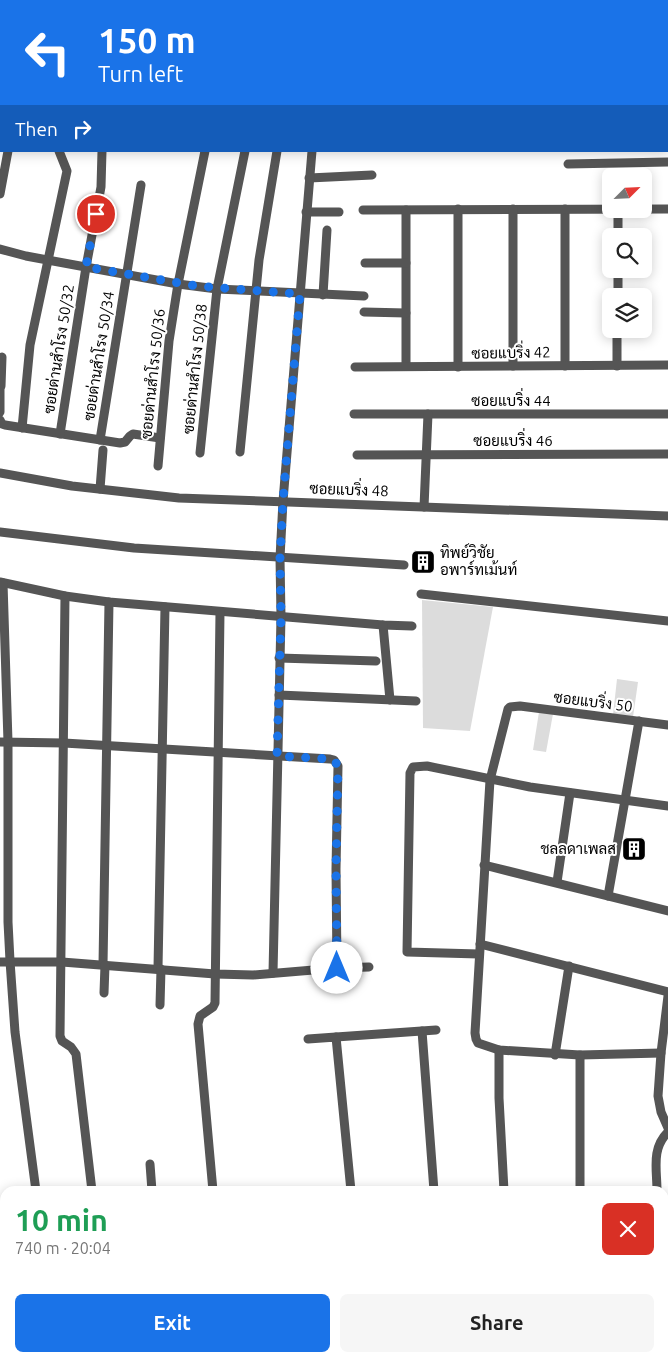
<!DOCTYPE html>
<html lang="en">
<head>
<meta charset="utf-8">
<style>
  :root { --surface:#fff; --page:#f6f6f6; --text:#222; --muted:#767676; --accent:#1a73e8 }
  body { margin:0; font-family:Ubuntu,Sarabun,sans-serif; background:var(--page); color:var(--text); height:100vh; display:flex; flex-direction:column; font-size:19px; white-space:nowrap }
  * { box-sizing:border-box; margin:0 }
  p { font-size:16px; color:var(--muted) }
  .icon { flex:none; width:28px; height:28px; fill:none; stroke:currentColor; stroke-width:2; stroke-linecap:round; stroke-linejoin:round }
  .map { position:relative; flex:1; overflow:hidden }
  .panel { position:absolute; left:0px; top:1186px; width:669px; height:176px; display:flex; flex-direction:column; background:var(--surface); border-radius:15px 15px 0 0; box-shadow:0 2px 12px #0003 }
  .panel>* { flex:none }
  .top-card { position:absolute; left:0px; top:0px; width:669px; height:152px; box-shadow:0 2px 12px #0003; background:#1a73e8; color:#fff; overflow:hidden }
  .needle { width:32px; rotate:66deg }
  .tools { position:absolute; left:602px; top:168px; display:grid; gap:10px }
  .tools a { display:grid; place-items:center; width:50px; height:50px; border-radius:8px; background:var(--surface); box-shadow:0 2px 12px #0003; font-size:25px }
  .pin { position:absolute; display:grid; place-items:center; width:42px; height:42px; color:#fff; margin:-21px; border:2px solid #fff; border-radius:50%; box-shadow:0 1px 5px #0007 }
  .me { position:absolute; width:55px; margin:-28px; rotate:0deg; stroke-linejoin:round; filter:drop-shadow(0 0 4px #0008) }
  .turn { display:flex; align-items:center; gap:18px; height:105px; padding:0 15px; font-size:22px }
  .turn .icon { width:65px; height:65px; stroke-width:2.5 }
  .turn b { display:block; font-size:35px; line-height:42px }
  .then { display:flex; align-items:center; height:48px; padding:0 15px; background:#0003; gap:10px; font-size:19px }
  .round { display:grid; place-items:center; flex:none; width:52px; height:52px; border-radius:8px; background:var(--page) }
  .overview { display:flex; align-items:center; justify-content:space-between; height:85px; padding:0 15px }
  h1 { font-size:30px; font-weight:700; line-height:38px; color:#1e9e55 }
  .button { display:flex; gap:10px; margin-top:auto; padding:10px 15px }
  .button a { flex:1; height:58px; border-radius:8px; background:var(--accent); color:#fff; font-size:20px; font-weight:700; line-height:58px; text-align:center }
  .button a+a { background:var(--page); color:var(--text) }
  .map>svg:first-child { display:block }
  .green { fill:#dcdcdc }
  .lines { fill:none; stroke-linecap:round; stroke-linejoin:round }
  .street { stroke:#555; stroke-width:9 }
  .route { stroke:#1a73e8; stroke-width:9; stroke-dasharray:0 16.2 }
  .labels { text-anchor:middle; stroke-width:4; stroke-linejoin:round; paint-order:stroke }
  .street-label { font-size:15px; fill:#000; stroke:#fff }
  .poi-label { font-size:15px; fill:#000; stroke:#fff; text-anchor:start }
</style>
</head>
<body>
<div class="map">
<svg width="668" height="1362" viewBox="0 0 668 1362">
  <rect width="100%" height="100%" fill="#fff"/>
  <!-- green -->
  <g class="green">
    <polygon points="422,600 493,607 470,731 423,728"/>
    <polygon points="617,679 638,682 633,717 613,715"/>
    <polygon points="539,712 553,714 546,752 533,750"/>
  </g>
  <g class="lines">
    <!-- street -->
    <g class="street">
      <polyline points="620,0 620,1"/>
      <polyline points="37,1 37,0"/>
      <polyline points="76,1 76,0"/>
      <polyline points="114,1 115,0"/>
      <polyline points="153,1 153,0"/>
      <polyline points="193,1 193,0"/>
      <polyline points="234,1 235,0"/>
      <polyline points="271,1 272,0"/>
      <polyline points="310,1 310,0"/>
      <polyline points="0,51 1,51"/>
      <polyline points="568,164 668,162"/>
      <polyline points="309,178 372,175"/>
      <polyline points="0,194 8,151"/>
      <polyline points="458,209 458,367"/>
      <polyline points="565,209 565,366"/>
      <polyline points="363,210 668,209"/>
      <polyline points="406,210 406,366"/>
      <polyline points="306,212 339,212"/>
      <polyline points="618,236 618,209"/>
      <polyline points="0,249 26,256 178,284 217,289 364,296"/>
      <polyline points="365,263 406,263"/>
      <polyline points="323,295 327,230"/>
      <polyline points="618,296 618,269"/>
      <polyline points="364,312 406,313"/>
      <polyline points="513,366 513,209"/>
      <polyline points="617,366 617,329"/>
      <polyline points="355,367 668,365"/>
      <polyline points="0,386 0,412"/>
      <polyline points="1,386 2,357"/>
      <polyline points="354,414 668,414"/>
      <polyline points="0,420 2,424 5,425 120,443 125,442 130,436 133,434 160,438"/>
      <polyline points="22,428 30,345 67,171 59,151"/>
      <polyline points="60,434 86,267 101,187 102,151"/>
      <polyline points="100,440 141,185"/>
      <polyline points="240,452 259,260 277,151"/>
      <polyline points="200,453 217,289 245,151"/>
      <polyline points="357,455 668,454"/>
      <polyline points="158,466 169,341 178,284 205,151"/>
      <polyline points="0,473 72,486 179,498 668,516"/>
      <polyline points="100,489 103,450"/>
      <polyline points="424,507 428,414"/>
      <polyline points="0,532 134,548 404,565"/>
      <polyline points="0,582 65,596 109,602 383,625 412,626"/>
      <polyline points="3,583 8,742 8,922 10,961 15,1032 36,1191"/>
      <polyline points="421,594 668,621"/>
      <polyline points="65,596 60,1036 62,1041 71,1047 76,1054 92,1191"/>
      <polyline points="383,625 390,700"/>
      <polyline points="279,658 376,661"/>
      <polyline points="279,695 416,701"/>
      <polyline points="0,742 64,743 330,759 334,760 338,766 336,869 337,968 253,975 215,974 62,962 0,962"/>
      <polyline points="484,865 668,911"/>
      <polyline points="557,882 570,793"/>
      <polyline points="608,896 639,721"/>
      <polyline points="480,944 668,992"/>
      <polyline points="479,954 407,952 410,773 413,767 427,766 530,787 668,806"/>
      <polyline points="103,965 109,602"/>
      <polyline points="158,968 165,607"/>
      <polyline points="337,968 369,967"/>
      <polyline points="273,973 281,617 280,558 283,501 312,151"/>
      <polyline points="104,993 105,965"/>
      <polyline points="668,996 661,1053 658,1096 661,1112 668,1128"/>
      <polyline points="160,1005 161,969"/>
      <polyline points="422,1031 434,1191"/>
      <polyline points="336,1037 436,1030"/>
      <polyline points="308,1039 336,1037 351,1191"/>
      <polyline points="499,1050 499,1098 504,1191"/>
      <polyline points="661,1053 580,1055 499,1050 478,1043 476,1039 475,1033 490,780 508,709 510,707 520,706 668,725"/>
      <polyline points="555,1055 569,966"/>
      <polyline points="580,1055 580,1191"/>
      <polyline points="150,1164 152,1191"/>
      <polyline points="213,1191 198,1024 200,1016 213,1007 215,1003 220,612"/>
      <path d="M657,1191c0,-22 -6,-42 11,-59"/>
      <polyline points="664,1218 668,1218"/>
      <polyline points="0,1296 5,1346"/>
      <polyline points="6,1358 6,1362"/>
      <polyline points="111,1358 111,1362"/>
      <polyline points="238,1358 240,1362"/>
      <polyline points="549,1358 550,1362"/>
      <polyline points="332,1362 342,1358"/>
      <polyline points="433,1362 434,1358"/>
    </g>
  </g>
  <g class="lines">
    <!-- route -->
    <polyline class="route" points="96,214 86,267 197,286 300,294 283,501 280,558 281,617 277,756 330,759 334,760 338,766 336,869 337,968"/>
  </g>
  <!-- icons -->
  <defs>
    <symbol id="building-square" viewBox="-11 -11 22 22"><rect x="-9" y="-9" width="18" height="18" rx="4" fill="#000" stroke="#fff"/><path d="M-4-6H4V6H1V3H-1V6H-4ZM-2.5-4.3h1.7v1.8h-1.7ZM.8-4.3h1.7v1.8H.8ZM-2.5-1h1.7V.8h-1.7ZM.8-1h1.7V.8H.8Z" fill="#fff"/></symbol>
  </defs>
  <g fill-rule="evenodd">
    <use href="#building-square" x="409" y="548" width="28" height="28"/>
    <use href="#building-square" x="620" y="835" width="28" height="28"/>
  </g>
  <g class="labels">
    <!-- street labels -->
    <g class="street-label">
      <text transform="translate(59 349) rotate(-81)" y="5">ซอยด่านสำโรง 50/32</text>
      <text transform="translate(511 353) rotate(-1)" y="5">ซอยแบริ่ง 42</text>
      <text transform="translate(99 356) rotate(-81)" y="5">ซอยด่านสำโรง 50/34</text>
      <text transform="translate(195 369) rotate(-84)" y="5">ซอยด่านสำโรง 50/38</text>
      <text transform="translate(153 374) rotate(-84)" y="5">ซอยด่านสำโรง 50/36</text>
      <text x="511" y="406">ซอยแบริ่ง 44</text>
      <text x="513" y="446">ซอยแบริ่ง 46</text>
      <text transform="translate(349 490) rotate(2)" y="5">ซอยแบริ่ง 48</text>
      <text transform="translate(593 702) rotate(7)" y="5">ซอยแบริ่ง 50</text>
    </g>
    <!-- poi labels -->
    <g class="poi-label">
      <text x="440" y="558">ทิพย์วิชัย<tspan x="440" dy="17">อพาร์ทเม้นท์</tspan></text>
      <text x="616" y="854" text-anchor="end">ชลลดาเพลส</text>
    </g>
  </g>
</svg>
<div class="tools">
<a><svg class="needle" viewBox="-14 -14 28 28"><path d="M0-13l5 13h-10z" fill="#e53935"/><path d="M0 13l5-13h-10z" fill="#767676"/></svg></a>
<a><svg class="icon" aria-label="search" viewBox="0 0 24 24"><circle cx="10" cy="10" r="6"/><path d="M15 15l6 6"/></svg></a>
<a><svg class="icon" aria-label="layers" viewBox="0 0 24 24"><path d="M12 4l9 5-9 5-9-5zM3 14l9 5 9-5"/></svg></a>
</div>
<div class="pin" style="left:96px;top:214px;background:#d93025"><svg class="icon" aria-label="arrive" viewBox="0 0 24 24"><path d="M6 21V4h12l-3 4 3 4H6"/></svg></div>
<svg class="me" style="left:337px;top:968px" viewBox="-20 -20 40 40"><circle r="19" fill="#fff"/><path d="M0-13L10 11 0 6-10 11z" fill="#1a73e8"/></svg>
<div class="top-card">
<div class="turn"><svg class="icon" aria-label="left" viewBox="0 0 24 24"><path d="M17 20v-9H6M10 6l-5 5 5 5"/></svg><div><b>150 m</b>Turn left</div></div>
<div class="then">Then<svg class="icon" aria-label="right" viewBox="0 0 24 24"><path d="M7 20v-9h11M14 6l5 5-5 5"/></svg></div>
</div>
<section class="panel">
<div class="overview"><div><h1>10 min</h1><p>740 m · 20:04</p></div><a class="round" style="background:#d93025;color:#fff"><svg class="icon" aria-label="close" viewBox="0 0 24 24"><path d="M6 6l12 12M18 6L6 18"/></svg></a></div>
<div class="button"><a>Exit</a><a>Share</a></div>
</section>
</div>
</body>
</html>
